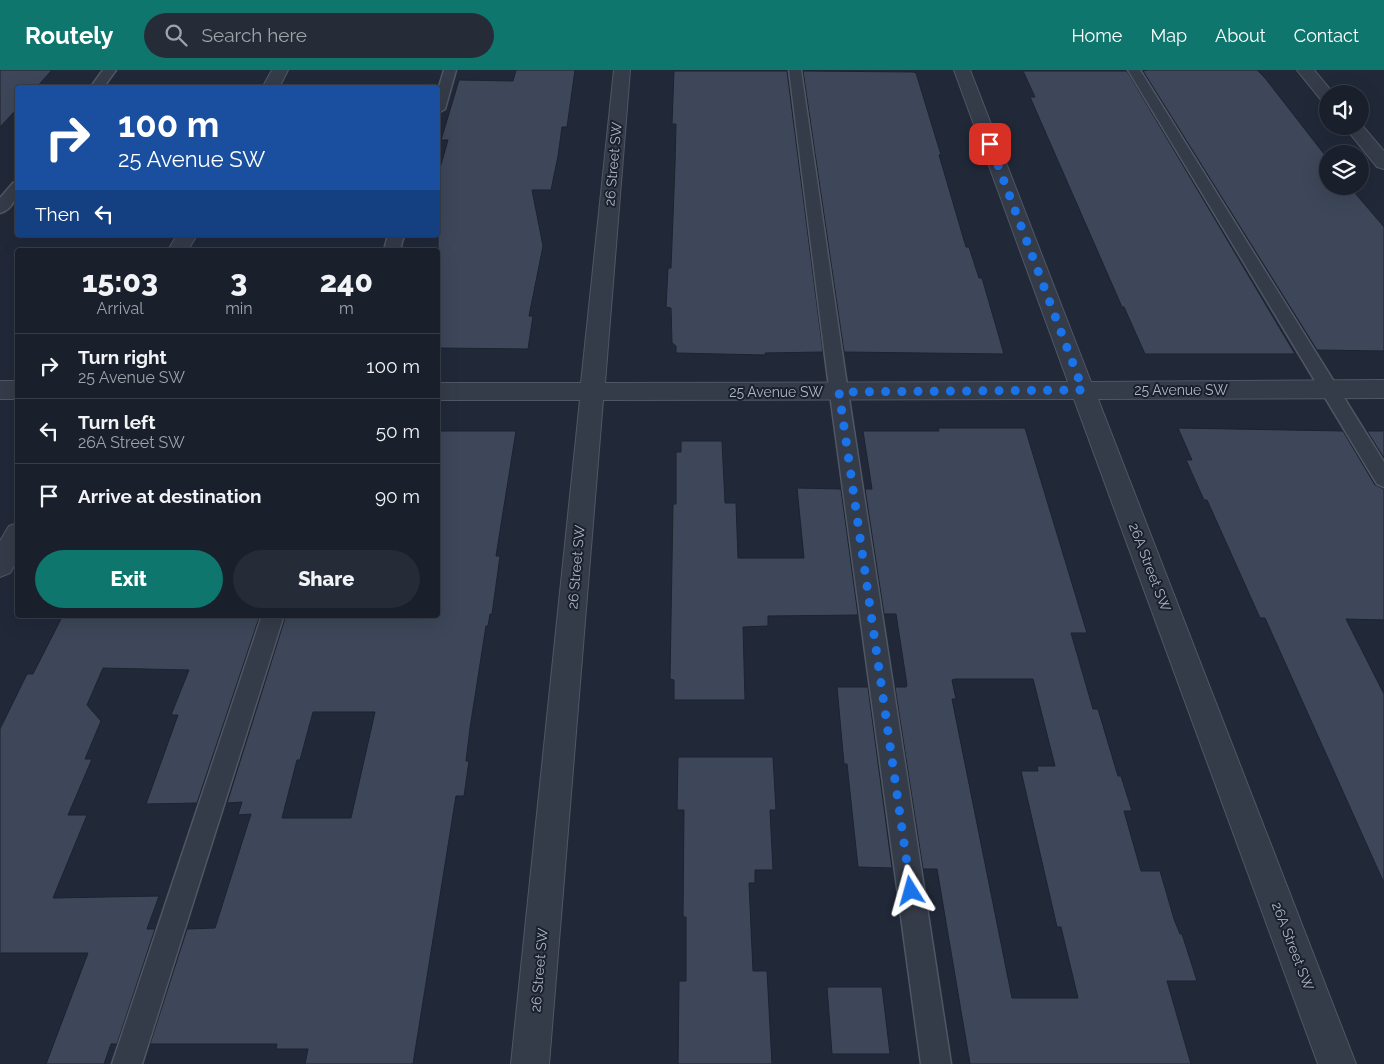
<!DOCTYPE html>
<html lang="en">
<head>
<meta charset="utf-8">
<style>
  :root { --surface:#191f2b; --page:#262c37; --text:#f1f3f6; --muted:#9fa2a9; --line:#373d47; --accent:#0f766e }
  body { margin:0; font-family:Raleway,sans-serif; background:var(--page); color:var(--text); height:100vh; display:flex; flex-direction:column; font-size:19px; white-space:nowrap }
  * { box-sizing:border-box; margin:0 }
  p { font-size:16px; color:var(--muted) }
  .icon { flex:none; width:28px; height:28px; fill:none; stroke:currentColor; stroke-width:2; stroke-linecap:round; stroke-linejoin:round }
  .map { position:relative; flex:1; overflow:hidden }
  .side { position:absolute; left:15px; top:178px; width:425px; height:370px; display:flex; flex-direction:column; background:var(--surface); border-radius:5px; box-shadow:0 5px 20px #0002,0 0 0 1px var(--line) }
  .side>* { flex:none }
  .guide { position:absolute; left:15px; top:15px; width:425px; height:152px; border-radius:5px; box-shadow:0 5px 20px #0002,0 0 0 1px var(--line); background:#1a4fa0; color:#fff; overflow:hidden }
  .buttons { position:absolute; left:1319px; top:15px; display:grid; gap:10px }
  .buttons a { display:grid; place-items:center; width:50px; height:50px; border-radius:50%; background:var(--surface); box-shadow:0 5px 20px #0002,0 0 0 1px var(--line); font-size:25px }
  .pin { position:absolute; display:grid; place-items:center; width:42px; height:42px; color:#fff; margin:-21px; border-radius:10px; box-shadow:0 2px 8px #0006 }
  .me { position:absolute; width:55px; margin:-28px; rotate:352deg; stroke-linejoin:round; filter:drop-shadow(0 0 4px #0008) }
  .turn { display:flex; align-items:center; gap:18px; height:105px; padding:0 20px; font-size:22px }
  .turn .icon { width:65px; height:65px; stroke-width:2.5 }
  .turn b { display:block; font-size:35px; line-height:42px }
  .then { display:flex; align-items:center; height:48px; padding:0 20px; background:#0003; gap:10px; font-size:19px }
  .eta { display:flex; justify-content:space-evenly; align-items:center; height:85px; text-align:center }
  .eta b { font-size:30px; font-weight:800; line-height:35px }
  .button { display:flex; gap:10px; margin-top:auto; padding:10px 20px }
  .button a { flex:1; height:58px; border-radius:30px; background:var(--accent); color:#fff; font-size:20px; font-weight:800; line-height:58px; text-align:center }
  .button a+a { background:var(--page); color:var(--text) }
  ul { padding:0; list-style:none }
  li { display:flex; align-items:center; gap:15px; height:65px; padding:0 20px; border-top:1px solid var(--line) }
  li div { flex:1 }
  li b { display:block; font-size:19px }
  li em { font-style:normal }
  header { display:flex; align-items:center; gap:30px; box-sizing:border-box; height:70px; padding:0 25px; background:var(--accent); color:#fff }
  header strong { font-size:24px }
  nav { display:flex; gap:28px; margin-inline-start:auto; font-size:18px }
  .search { width:350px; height:45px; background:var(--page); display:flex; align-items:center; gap:12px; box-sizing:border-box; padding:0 18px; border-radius:28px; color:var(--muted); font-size:19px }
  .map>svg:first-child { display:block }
  .building { fill:#3d4759; stroke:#1c2330; fill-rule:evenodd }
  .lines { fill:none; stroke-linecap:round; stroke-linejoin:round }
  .lane-casing { stroke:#505664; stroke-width:3 }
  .street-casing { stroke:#505664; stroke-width:2 }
  .lane { fill:#353c49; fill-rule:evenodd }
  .street { fill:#353c49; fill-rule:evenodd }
  .route { stroke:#1a73e8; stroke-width:9; stroke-dasharray:0 16.2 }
  .labels { text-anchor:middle; stroke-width:4; stroke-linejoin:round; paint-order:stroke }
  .street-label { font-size:14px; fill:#b0b6c6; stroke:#1a212e }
</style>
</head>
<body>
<header>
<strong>Routely</strong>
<div class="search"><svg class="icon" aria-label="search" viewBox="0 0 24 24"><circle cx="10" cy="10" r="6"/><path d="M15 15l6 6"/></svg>Search here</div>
<nav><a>Home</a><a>Map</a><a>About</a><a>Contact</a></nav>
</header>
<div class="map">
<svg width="1384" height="994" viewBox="0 0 1384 994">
  <rect width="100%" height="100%" fill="#212939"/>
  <!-- building -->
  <g class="building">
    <polygon points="0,0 52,0 36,18 18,18 18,38 0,57"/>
    <polygon points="516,0 575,0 567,57 562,57 558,86 551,120 532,120 543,176 529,246 533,246 528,279 438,278 438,105 448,70 441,70 459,10 513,11"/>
    <polygon points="1147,0 1257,0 1265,8 1328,89 1328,116 1349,116 1384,157 1384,281 1317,280 1143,1"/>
    <polygon points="674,1 787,1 823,282 765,283 765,285 676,283 676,276 672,273 671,238 666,237 668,198 671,198 675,95 676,54 672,54"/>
    <polygon points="803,1 913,2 916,3 941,85 939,85 966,177 969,177 979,208 982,208 1004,284 844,282"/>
    <polygon points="1023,1 1127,1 1295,284 1145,284 1124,237 1122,237 1030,27 1035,27"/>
    <path d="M938,358h87l62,205h-16l22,76h5l20,67h3l11,35h-8l17,60h19l14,48 6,15h2l15,47h-30l24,83h-221l-33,-195h-14l-28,-182h11l1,-2 -11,-71h-12l-19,-125h7l-9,-58h76zM1033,609l22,87h-18l1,5h-17l36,156h4l17,71h-66l-60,-299h4l-4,-19 3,-1z"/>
    <polygon points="1178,358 1343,361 1375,415 1384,419 1384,550 1346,549 1384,624 1384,813 1265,548 1260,548 1207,430 1204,430 1186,390 1192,390"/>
    <path d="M438,361h78l-20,125h4l-8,58h-2l-2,12h-2l-16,102 -4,33h3l-5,35h-8l-43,268h-108l3,-15h-32l1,-5h-127l37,-115 28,-1 36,-114 -13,1 4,-13 -15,1 59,-188h152zM313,642h62l-24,106h-69l15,-58h3z"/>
    <polygon points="1367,361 1384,361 1384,388"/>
    <polygon points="681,371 722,371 725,433 736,433 738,488 804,488 797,418 841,419 858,545 768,546 768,556 743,557 745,630 674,630 674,610 670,609 673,434 676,434 676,382 681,382"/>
    <polygon points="63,545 260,545 197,733 146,734 178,645 171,645 189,600 103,598 87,635 101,651 85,689 92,689 68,745 87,745 53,828 159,826 147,859 155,859 117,974 111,974 104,994 46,994 88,883 0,883 0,659 27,604 33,604"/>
    <polygon points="837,617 868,617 892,798 858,797 847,694 844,694"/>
    <polygon points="678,687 773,687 776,740 770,740 773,800 755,800 755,813 749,813 753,901 767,901 772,994 678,994 679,911 686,911 686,847 683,847 684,740 677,740"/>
    <polygon points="827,917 882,917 890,984 832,984"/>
  </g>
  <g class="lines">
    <defs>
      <g id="lane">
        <polygon points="103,0 116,0 103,18 90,18"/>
        <polygon points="444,0 456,0 445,39 438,43 438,20"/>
        <polygon points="789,0 801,0 845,302 951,994 921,994 827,302"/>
        <polygon points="1128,0 1140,0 1384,392 1384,417 1377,414"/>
        <path d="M18,112c0,12 -4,27 -18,31v-15l13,-15z"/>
        <polygon points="388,165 404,165 400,180 384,180"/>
        <polygon points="262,545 284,545 142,994 112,994"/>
      </g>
      <g id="street">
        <polygon points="272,0 288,0 279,18 262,18"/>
        <polygon points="614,0 630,0 605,313 1068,312 954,0 970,0 1091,312 1384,310 1384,328 1098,329 1356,994 1318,994 1074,329 603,330 549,994 511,994 580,330 438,330 438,313 581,313"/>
        <polygon points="1297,0 1314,0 1334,24 1328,24 1328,32 1322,31"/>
        <polygon points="1360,53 1384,81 1384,99 1377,97 1344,56 1360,56"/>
        <polygon points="177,165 197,165 188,180 168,180"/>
        <rect x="0" y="311" width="18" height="18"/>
        <polygon points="18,453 18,489 10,503 0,507 0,471 9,456"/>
      </g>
    </defs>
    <!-- lane casing -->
    <use href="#lane" class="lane-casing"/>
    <!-- street casing -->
    <use href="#street" class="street-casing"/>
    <!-- lane -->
    <use href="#lane" class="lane"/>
    <!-- street -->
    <use href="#street" class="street"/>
  </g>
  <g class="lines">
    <!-- route -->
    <polyline class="route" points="911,821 839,322 1083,320 990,74"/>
  </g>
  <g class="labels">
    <!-- street labels -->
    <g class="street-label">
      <text transform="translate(613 94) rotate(-85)" y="5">26 Street SW</text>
      <text x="1181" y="325">25 Avenue SW</text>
      <text x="776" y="327">25 Avenue SW</text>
      <text transform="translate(576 497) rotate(-85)" y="5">26 Street SW</text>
      <text transform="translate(1150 497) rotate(69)" y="5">26A Street SW</text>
      <text transform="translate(1293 876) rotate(69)" y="5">26A Street SW</text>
      <text transform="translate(539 900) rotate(-85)" y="5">26 Street SW</text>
    </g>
  </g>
</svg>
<div class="buttons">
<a><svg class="icon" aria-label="sound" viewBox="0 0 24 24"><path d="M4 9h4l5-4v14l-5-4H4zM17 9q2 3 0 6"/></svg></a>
<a><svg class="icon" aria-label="layers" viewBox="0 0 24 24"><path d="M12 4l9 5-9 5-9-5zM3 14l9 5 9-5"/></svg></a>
</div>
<div class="pin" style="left:990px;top:74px;background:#d93025"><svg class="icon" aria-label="arrive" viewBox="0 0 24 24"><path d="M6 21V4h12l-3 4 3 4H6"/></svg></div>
<svg class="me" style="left:911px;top:821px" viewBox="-20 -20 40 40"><path d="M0-17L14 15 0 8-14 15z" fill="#1a73e8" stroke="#fff" stroke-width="4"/></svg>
<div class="guide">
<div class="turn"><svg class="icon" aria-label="right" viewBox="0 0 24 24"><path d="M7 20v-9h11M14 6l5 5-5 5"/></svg><div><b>100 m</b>25 Avenue SW</div></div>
<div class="then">Then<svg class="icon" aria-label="left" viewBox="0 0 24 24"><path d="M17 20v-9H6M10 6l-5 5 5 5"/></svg></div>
</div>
<section class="side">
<div class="eta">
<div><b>15:03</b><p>Arrival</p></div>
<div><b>3</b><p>min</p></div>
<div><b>240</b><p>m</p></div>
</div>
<ul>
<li><svg class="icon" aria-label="right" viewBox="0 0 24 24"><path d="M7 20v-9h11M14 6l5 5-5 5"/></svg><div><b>Turn right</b><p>25 Avenue SW</p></div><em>100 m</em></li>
<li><svg class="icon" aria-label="left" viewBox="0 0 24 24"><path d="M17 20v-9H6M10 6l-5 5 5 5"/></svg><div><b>Turn left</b><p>26A Street SW</p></div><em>50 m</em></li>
<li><svg class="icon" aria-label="arrive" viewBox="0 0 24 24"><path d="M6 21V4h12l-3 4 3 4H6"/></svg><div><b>Arrive at destination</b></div><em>90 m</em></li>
</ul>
<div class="button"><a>Exit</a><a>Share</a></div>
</section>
</div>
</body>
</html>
